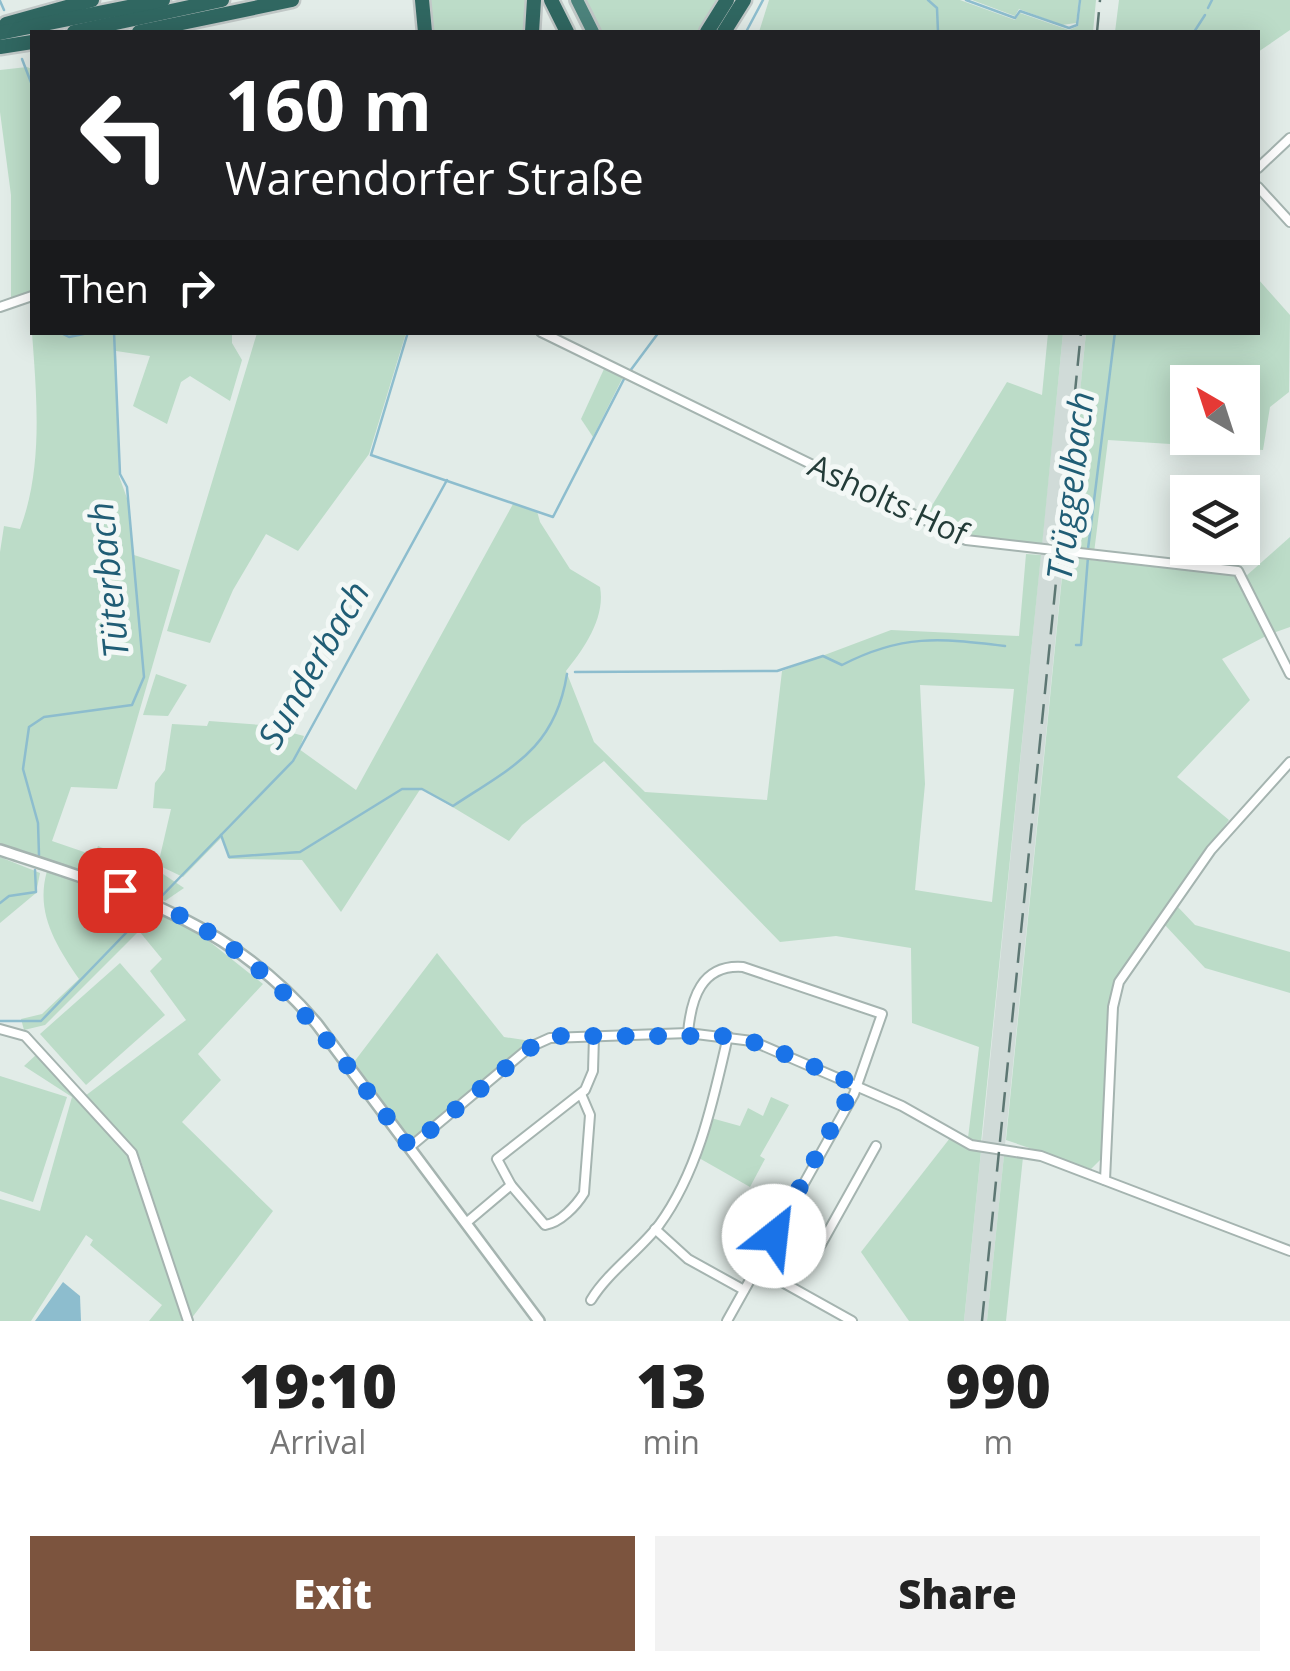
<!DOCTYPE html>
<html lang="en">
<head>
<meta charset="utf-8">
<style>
  :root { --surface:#fff; --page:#f2f2f2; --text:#222; --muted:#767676; --accent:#7c543e }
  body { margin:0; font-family:"Open Sans",sans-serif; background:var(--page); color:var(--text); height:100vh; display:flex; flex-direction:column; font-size:38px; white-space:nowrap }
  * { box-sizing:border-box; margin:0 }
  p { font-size:32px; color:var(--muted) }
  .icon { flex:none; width:55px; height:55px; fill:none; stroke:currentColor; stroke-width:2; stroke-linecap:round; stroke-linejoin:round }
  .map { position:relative; height:1321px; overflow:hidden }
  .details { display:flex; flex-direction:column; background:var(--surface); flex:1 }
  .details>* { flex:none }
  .hud { position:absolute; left:30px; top:30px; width:1230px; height:305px; border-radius:0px; box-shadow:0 5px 25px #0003; background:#202124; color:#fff; overflow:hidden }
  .needle { width:65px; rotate:321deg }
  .fabs { position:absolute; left:1170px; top:365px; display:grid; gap:20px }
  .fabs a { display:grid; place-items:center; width:90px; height:90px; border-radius:0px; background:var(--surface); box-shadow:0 5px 25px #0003; font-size:50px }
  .pin { position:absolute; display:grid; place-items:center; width:85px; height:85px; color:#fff; margin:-42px; border-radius:20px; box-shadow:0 5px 15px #0006 }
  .me { position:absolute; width:110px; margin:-55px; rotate:29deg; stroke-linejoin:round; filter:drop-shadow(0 0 8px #0008) }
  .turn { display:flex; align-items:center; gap:35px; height:210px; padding:0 30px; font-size:45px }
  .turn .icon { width:130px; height:130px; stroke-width:2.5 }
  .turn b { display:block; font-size:70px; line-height:85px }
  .then { display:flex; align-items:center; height:95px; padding:0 30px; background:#0003; gap:20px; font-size:38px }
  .eta { display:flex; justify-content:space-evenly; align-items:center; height:170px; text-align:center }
  .eta b { font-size:60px; font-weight:800; line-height:70px }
  .button { display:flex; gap:20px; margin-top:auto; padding:20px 30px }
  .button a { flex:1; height:115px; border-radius:0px; background:var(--accent); color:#fff; font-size:40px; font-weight:800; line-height:115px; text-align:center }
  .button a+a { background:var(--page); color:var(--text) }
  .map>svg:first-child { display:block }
  .built { fill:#d0dbd8 }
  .green { fill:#bcdcc8; fill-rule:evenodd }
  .water { fill:#8dbdce }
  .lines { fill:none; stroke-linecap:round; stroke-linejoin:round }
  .stream { stroke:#8dbdce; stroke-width:2.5 }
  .minor-casing { stroke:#a5b4b0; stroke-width:12 }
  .tertiary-casing { stroke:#a5b4b0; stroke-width:14 }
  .trunk-casing { stroke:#c1c8c7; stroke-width:18 }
  .motorway-casing { stroke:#c1c8c7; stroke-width:19 }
  .minor { stroke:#fff; stroke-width:8 }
  .tertiary { stroke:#fff; stroke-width:9 }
  .trunk { stroke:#4c837c; stroke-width:12 }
  .motorway { stroke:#306761; stroke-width:14 }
  .rail { stroke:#5d7773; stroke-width:2.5; stroke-dasharray:20 10; stroke-linecap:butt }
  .route { stroke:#1a73e8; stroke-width:18; stroke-dasharray:0 32.4 }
  .labels { text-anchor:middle; stroke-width:10; stroke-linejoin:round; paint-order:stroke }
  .street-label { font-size:32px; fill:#233c38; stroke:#f3f8f6 }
  .water-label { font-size:35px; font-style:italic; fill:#205d75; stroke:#f3f8f6 }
</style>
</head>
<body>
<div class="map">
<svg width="1290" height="1321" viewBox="0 0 1290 1321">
  <rect width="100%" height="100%" fill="#e2ece8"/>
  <!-- built -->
  <polygon class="built" points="1063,333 1086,333 1004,1155 987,1321 964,1321"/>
  <!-- green -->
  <g class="green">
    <polygon points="429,0 527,0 524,32 432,32"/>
    <polygon points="583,0 720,0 700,32 599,32"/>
    <polygon points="769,0 960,0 1015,20 1020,13 1069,30 1078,26 1081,0 1096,0 1093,32 759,32"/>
    <polygon points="972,0 1079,0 1076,23 1062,25 1019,9 1015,16"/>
    <polygon points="1119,0 1290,0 1290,30 1258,52 1258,32 1115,32"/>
    <polygon points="27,67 32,69 32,292 11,302 11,195 0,112 0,70"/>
    <path d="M1258,279l32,36 -1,77 -19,15 -7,43 -155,-10 -14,113 -30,-3 22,-217 172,-1zM1188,382h54v56h-54z"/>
    <path d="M32,300v32l200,1v10l10,17 -12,41 -40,-25 -9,6 -14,42 -34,-18 17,-50 -34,-5 3,125 9,25 6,54 46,15 -63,219 -46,-2 -19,54 35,12 -7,18 -80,-27v-292l4,-26 16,3c27,-71 14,-153 10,-227z"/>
    <polygon points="257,333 406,333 369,454 298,551 266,534 233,590 210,643 167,631"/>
    <polygon points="1048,333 1063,333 1042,546 967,536 925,517 1007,382 1042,395"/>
    <polygon points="604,369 623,377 593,437 581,419"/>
    <path d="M513,504l24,7 3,11 30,47 30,18c6,32 -18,64 -34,84l28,71 51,50 122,8 15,-129 109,-41 128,6 7,-82 15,1 -60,588 -13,-5 11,-91 -67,-24 -1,-75 -75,-12 -56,6 -176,-181 -82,64 -13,16 -88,-53 -80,124 -39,-52 -73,-1 -7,-22 -39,40 -25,-12 13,-56 -18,-1 2,-25 10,-13 7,-46 35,2 2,-5 53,4 42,11 -5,13 57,41zM920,685l94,4 -22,213 -77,-12 10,-106z"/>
    <polygon points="1290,537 1290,627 1273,633 1246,576"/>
    <polygon points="1064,557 1237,576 1266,636 1222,659 1250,700 1177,777 1229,820 1115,980 1109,1008 1102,1158 1091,1169 1006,1140"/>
    <polygon points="156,674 187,685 168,716 143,715"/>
    <polygon points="98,846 157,870 184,888 165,901 91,876 88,872"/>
    <polygon points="0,857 40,873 36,893 0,923"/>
    <path d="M47,871l102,36 51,27 63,50 -65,70 23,26 -39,42 91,89 -82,108 -50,-158 -56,-65 101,-76 -36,-49 12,-12 -23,-28 -94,94 -21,5 -3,-11 21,-5 37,-35c-23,-34 -44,-66 -32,-108z"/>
    <polygon points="1177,906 1195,925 1290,952 1290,993 1205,968 1164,924"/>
    <polygon points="437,953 504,1037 531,1041 416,1136 409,1137 354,1062"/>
    <polygon points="120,963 165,1015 86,1085 40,1034"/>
    <polygon points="37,1054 130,1156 182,1321 149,1321 162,1305 90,1245 93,1240 86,1235 31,1321 0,1321 0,1199 40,1211 72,1097 24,1066"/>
    <polygon points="0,1076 67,1097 33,1202 0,1191"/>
    <polygon points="771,1097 789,1105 760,1156 765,1159 750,1187 699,1158 711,1118 740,1126 748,1108 763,1116"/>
    <polygon points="950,1138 981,1151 964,1321 909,1321 861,1252"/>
    <polygon points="1004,1155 1023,1157 1006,1321 987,1321"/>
    <polygon points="794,1209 824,1227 809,1252 780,1235"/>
  </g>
  <!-- water -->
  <polygon class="water" points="63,1282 80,1296 81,1321 35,1321"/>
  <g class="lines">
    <!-- stream -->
    <g class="stream">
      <polyline points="928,0 937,8 938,32"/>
      <polyline points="966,0 1015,18 1020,11 1069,28 1077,25 1080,0"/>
      <polyline points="0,1 4,10"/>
      <polyline points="1208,8 1212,0"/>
      <polyline points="746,32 763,0"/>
      <polyline points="1194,32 1205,15"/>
      <polyline points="22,59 32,85"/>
      <polyline points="59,332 69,337 93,332"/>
      <polyline points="408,332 371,455 553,517 624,379"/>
      <polyline points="630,371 659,332"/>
      <polyline points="1088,549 1115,332"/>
      <polyline points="1076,645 1081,645 1088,557"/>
      <path d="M575,672l202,-1 46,-15 19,9c60,-31 97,-27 163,-19"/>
      <path d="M221,835l8,22 71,-5 102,-63h20l31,17c59,-39 102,-57 114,-132"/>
      <polyline points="39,855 38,823 23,769 29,727 44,717 132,705 144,677 127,487 120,474 114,332"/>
      <polyline points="0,903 9,896 36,892 35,870"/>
      <polyline points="155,903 293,761 447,480"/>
      <polyline points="0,1021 41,1021 150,908"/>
    </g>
    <defs>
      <g id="minor">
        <polyline points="1258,168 1290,138"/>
        <polyline points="1258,187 1290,222"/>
        <polyline points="0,307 32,296"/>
        <polyline points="541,332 966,540 1238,571 1290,674"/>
        <polyline points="0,1029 25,1036 132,1153 188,1321"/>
        <path d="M688,1033c3,-34 13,-69 55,-66l139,47 -28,80 -127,227"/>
        <polyline points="410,1147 530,1047 550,1038 688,1033 752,1041 902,1106 971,1145 1041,1156 1290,1251"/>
        <polyline points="1105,1180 1113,1007 1119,982 1211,850 1290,762"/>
        <polyline points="511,1185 497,1159 585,1090 593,1071 594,1036"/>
        <path d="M466,1223l45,-38 34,40c15,-2 31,-19 39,-32l6,-78 -9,-21"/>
        <polyline points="655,1229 688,1259 744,1290"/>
        <polyline points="774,1238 814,1257 876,1146"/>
        <polyline points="757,1268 852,1321"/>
        <path d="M591,1300c17,-28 48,-49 68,-75 40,-55 54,-124 69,-189"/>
      </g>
      <path id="tertiary" d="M0,850c122,40 231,71 317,174l222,297"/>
      <polyline id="trunk" points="577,0 593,32"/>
      <g id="motorway">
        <polyline points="422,0 425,32"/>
        <polyline points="551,0 567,32"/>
        <polyline points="6,24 92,0"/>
        <polyline points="74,32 222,0"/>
        <polyline points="139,32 292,0"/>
        <polyline points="532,32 534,0"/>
        <polyline points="707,32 727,0"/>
        <polyline points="724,32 744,0"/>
        <polyline points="0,33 163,0"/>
        <polyline points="0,47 32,42"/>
      </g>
    </defs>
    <!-- minor casing -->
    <use href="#minor" class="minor-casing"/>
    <!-- tertiary casing -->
    <use href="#tertiary" class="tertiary-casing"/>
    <!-- trunk casing -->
    <use href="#trunk" class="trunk-casing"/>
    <!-- motorway casing -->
    <use href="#motorway" class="motorway-casing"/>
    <!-- minor -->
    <use href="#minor" class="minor"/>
    <!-- tertiary -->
    <use href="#tertiary" class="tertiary"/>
    <!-- trunk -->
    <use href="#trunk" class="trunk"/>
    <!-- motorway -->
    <use href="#motorway" class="motorway"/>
    <!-- rail -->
    <g class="rail">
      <polyline points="1097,32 1100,0"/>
      <polyline points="982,1321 1081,332"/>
    </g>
  </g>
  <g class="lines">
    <!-- route -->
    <path class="route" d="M120,890c141,48 204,146 290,257l120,-99 30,-12h168l33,8 94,40 -81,152"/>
  </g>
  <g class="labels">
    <!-- street labels -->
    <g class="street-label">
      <text transform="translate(888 500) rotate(25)" y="11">Asholts Hof</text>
    </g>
    <!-- water labels -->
    <g class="water-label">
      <text transform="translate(1071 486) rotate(-83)" y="12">Trüggelbach</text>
      <text transform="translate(109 580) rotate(-96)" y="12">Tüterbach</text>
      <text transform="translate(314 665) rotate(-60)" y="12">Sunderbach</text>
    </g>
  </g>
</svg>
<div class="fabs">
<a><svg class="needle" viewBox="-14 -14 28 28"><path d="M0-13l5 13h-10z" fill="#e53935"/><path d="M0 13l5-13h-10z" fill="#767676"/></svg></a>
<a><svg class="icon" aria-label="layers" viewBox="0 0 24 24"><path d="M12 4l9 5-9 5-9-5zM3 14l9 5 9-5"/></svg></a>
</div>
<div class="pin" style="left:120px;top:890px;background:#d93025"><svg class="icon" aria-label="arrive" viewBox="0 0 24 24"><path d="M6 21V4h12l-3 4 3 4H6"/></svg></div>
<svg class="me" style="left:774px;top:1236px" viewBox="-20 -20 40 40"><circle r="19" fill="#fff"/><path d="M0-13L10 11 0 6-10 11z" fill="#1a73e8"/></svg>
<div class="hud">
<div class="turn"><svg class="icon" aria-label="left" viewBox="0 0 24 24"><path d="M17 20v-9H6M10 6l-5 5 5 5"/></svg><div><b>160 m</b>Warendorfer Straße</div></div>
<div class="then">Then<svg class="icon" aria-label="right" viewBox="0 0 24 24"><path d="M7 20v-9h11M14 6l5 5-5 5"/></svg></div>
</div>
</div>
<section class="details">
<div class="eta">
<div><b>19:10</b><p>Arrival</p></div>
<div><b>13</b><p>min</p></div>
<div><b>990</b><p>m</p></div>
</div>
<div class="button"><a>Exit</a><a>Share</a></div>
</section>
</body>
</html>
